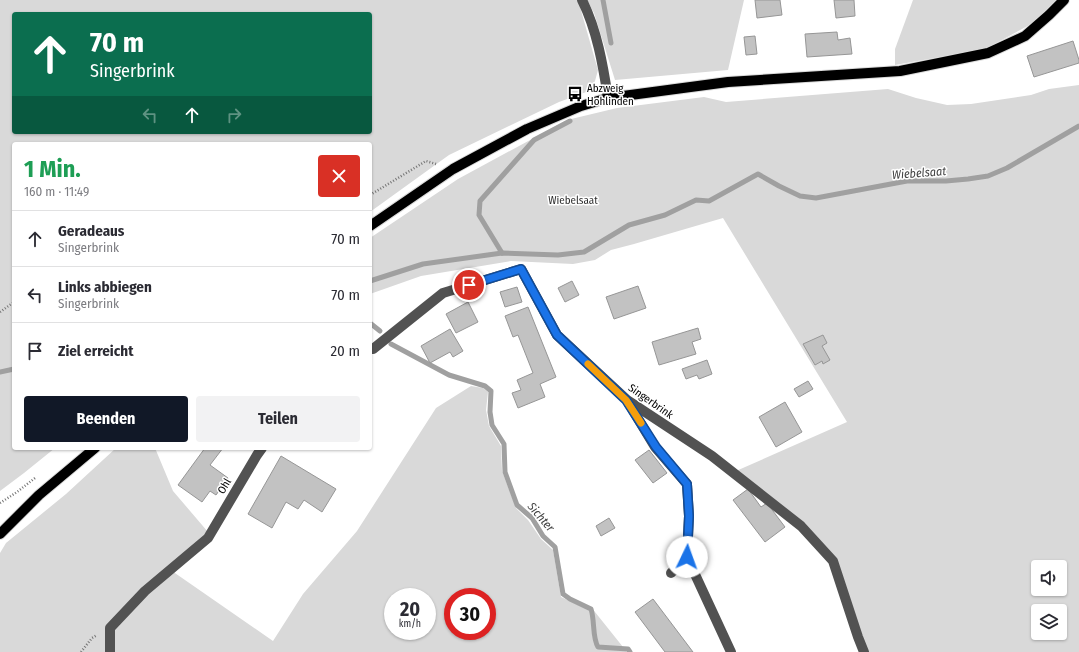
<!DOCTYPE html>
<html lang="de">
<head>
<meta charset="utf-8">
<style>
  :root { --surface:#fff; --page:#f2f2f3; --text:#2b2b33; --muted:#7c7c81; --line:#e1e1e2; --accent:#111827 }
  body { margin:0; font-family:"Fira Sans Condensed",sans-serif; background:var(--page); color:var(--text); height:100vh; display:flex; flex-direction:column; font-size:15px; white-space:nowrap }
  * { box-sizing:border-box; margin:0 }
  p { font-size:13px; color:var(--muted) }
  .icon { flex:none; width:22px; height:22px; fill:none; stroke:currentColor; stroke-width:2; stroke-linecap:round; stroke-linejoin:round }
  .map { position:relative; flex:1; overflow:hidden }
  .drawer { position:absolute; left:12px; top:142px; width:360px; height:308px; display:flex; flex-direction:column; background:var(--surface); border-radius:4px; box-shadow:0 1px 3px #0004 }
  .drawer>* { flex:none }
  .top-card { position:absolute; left:12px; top:12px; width:360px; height:122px; border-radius:4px; box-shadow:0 1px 3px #0004; background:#0b6e4f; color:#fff; overflow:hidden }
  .buttons { position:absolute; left:1031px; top:560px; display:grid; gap:8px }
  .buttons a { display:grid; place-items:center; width:36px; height:36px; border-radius:4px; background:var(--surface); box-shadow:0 1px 3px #0004; font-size:20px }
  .speed { position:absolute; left:384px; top:588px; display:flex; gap:8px; font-size:20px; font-weight:700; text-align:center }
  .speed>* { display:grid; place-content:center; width:52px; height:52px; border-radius:50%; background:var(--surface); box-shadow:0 1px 3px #0004; line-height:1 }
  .speed small { font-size:10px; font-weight:400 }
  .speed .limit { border:6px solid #d22; background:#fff; color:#111 }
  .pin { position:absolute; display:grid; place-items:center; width:34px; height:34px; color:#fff; margin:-17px; border:2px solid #fff; border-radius:50%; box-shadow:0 1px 4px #0007 }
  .me { position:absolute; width:44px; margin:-22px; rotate:3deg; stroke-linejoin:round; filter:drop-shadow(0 0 3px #0008) }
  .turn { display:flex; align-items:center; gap:14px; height:84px; padding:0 12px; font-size:18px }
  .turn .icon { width:52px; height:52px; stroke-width:2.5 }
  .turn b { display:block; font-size:28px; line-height:34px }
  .lanes { display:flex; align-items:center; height:38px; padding:0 12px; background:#0003; justify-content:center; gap:20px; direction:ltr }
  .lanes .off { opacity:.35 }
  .round { display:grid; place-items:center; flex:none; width:42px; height:42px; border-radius:4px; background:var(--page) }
  .headline { display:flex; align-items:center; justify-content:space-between; height:68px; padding:0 12px }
  h1 { font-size:24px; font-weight:700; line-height:30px; color:#1e9e55 }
  .primary-button { display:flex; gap:8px; margin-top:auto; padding:8px 12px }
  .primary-button a { flex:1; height:46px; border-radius:4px; background:var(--accent); color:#fff; font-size:16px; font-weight:700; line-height:46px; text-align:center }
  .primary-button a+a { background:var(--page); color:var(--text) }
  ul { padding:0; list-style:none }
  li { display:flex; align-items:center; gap:12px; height:56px; padding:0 12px; border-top:1px solid var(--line) }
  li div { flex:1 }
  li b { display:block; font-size:15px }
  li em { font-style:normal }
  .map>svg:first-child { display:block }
  .green { fill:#d9d9d9; fill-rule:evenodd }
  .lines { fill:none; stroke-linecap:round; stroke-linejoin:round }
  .stream { stroke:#a0a0a0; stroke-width:5 }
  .building { fill:#c2c2c2; stroke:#969696 }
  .major-casing { stroke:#dbdbdb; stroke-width:12 }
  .path { stroke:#747474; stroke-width:2.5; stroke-dasharray:1 2; stroke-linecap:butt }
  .minor { stroke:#525252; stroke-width:10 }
  .major { stroke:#000; stroke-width:10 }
  .route-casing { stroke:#114b97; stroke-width:10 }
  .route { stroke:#1a73e8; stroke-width:7 }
  .slow { stroke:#f59e0b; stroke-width:7 }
  .labels { text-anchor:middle; stroke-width:3; stroke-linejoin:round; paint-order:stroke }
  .poi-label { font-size:11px; fill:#000; stroke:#fff; text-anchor:start }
  .park-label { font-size:11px; fill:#303030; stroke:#fff }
  .street-label { font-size:11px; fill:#000; stroke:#fff }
  .water-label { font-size:12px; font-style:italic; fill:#414141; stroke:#fff }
</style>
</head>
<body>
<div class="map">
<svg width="1079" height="652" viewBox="0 0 1079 652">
  <rect width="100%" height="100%" fill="#fff"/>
  <!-- green -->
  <g class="green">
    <path d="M0,0h578l20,70 -3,11 -6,10 -30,11 -110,53 -79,57v-68h-356v304h41l-31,25 -24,18zM14,14h356v118h-356z"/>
    <polygon points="587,0 744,0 728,70 615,80 594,13"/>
    <polygon points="913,0 1058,0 1033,23 985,49 895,65 895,49"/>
    <path d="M1079,85v567h-213l-31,-91 -99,-90 111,-49 -124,-204 -89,26 -23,6 -16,10 -22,4 -62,-3 -90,15 -51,18v-56l88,-59 109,-59 50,-12 87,-11 22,5 162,-13 28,9 31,7 24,-1 60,-9 18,-6zM1038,567h22v22h-22zM1038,611h22v22h-22z"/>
    <path d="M471,386l12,2 5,4 -2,18 3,16 12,20 1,25 14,37 12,12 13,19 12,11 8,47 28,13 2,-3 36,45h-627v-99l6,-10 60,-49 50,-46h39l18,43 35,41 -36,39 101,70 30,-47 54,-63 79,-123zM393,597h34v34h-34zM453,597h34v34h-34z"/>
  </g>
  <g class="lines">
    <!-- stream -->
    <g class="stream">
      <polyline points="603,0 611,43"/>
      <polyline points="502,253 479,215 480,201 534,140 570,121"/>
      <polyline points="370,281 423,264 502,253 558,255 584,252 629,225 665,215 696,200 709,201 758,174 779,186 800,196 816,198 907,181 946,181 968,179 988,176 1007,168 1079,126"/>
      <polyline points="370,323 380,331"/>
      <path d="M391,344l58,31 36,11 6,5 -1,21 2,13 12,19 1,28 12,33 15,13 11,18 12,11 8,47 7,5 21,10c4,12 1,28 7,38l30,2 2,3"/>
      <polyline points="0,372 14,369"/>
    </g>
  </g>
  <!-- building -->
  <g class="building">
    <polygon points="755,0 780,0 782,15 757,18"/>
    <polygon points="834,0 854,0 855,16 836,18"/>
    <polygon points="837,32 838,40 850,38 852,54 807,57 805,34"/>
    <polygon points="755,36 757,54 746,55 744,37"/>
    <polygon points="1073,41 1079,60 1079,63 1034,77 1027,56"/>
    <polygon points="572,281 579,295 565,302 558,288"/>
    <polygon points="638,286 646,308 614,319 606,297"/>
    <polygon points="517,287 522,302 505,307 500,292"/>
    <polygon points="468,302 478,322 456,333 446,314"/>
    <polygon points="528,307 556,377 540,384 545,397 518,408 512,393 521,390 517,380 533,373 518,335 513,337 505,316"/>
    <polygon points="698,328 701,339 692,342 696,354 659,365 652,342"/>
    <polygon points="450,329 463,351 453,357 450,352 430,363 421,346"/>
    <polygon points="823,335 827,343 822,346 830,360 823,364 822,361 815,365 803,344"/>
    <polygon points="707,360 712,374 699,379 697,375 686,379 682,369"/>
    <polygon points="808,381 813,389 799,397 794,389"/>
    <polygon points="785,402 802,432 776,447 759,417"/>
    <polygon points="205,448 223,448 210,465 228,478 216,495 210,491 202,502 178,485"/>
    <polygon points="649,450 667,473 653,483 635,460"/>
    <polygon points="281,456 336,489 322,512 304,500 298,509 286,502 272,528 248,514"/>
    <polygon points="748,489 761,507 767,503 785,527 765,542 733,500"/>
    <polygon points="609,518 615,528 601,536 596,526"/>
    <polygon points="653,599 693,652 665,652 635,612"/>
  </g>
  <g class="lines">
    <defs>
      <g id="major">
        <polyline points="370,226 453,169 527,129 581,106 608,98 728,82 900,71 988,53 1025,36 1049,15 1064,0"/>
        <polyline points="0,534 39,495 95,448"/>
      </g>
    </defs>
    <!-- major casing -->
    <use href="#major" class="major-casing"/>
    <!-- path -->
    <g class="path">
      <polyline points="370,195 426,161 436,164"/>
      <polyline points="0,312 14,302"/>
      <polyline points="0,503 17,492 35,478"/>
      <polyline points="81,652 92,638 97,635"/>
    </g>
    <!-- minor -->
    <g class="minor">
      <path d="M582,0c15,30 21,65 26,98"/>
      <polyline points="373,349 443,293 521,269 557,335 627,400 712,456 801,526 833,561 858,637 864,652"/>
      <polyline points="629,404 655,447 687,484 689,516 687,557 731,652"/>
      <polyline points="671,573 687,557"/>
      <polyline points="110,652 110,628 145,591 208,538 257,455 262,448"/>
    </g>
    <!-- major -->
    <use href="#major" class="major"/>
  </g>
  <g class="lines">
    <defs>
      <polyline id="route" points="469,285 521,269 557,335 626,400 656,447 687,484 689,516 687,557"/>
    </defs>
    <!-- route casing -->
    <use href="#route" class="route-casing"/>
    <!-- route -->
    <use href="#route" class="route"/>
    <!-- slow -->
    <polyline class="slow" points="588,364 626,400 641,423"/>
  </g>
  <!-- icons -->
  <defs>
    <symbol id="bus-bare" viewBox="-9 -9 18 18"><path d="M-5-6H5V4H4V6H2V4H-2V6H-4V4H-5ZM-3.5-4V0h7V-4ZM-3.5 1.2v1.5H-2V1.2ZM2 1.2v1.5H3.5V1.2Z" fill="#000" stroke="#fff" stroke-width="2.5" paint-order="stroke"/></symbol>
  </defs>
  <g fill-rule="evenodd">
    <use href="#bus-bare" x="564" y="83" width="22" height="22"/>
  </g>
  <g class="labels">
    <!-- poi labels -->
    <g class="poi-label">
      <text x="587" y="92">Abzweig<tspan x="587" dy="13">Hohlinden</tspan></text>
    </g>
    <!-- park labels -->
    <g class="park-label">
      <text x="573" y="204">Wiebelsaat</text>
    </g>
    <!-- street labels -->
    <g class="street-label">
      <text transform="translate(651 401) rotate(35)" y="4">Singerbrink</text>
      <text transform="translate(224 486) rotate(-59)" y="4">Ohl</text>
    </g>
    <!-- water labels -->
    <g class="water-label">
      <text transform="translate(919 173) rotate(-4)" y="4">Wiebelsaat</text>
      <text transform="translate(541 517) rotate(49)" y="4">Sichter</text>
    </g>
  </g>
</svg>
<div class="buttons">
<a><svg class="icon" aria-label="sound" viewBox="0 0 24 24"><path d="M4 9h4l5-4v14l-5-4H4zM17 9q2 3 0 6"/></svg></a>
<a><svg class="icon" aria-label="layers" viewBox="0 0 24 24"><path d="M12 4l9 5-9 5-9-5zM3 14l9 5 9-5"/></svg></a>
</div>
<div class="speed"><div>20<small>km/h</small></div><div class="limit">30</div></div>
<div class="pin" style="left:469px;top:285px;background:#d93025"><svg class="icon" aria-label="arrive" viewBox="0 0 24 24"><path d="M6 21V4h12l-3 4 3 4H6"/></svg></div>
<svg class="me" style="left:687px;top:557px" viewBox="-20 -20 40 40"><circle r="19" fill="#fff"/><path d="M0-13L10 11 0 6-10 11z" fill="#1a73e8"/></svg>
<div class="top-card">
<div class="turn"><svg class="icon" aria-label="ahead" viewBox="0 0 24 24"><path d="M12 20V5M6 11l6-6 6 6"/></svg><div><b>70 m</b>Singerbrink</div></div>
<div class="lanes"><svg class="icon off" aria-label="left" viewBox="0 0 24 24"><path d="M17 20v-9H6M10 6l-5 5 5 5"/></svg><svg class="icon" aria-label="ahead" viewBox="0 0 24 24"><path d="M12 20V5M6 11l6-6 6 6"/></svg><svg class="icon off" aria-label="right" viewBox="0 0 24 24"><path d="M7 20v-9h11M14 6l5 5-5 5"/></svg></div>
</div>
<section class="drawer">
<div class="headline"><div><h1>1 Min.</h1><p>160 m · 11:49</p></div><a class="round" style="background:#d93025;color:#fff"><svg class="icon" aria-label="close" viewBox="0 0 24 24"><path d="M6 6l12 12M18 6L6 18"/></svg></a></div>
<ul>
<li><svg class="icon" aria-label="ahead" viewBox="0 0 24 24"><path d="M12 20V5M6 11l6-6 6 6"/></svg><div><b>Geradeaus</b><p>Singerbrink</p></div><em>70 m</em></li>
<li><svg class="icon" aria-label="left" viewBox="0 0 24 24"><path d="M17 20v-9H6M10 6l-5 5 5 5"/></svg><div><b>Links abbiegen</b><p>Singerbrink</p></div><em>70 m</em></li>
<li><svg class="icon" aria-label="arrive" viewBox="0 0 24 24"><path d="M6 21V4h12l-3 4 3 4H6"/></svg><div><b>Ziel erreicht</b></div><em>20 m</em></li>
</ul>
<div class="primary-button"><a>Beenden</a><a>Teilen</a></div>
</section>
</div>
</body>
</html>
